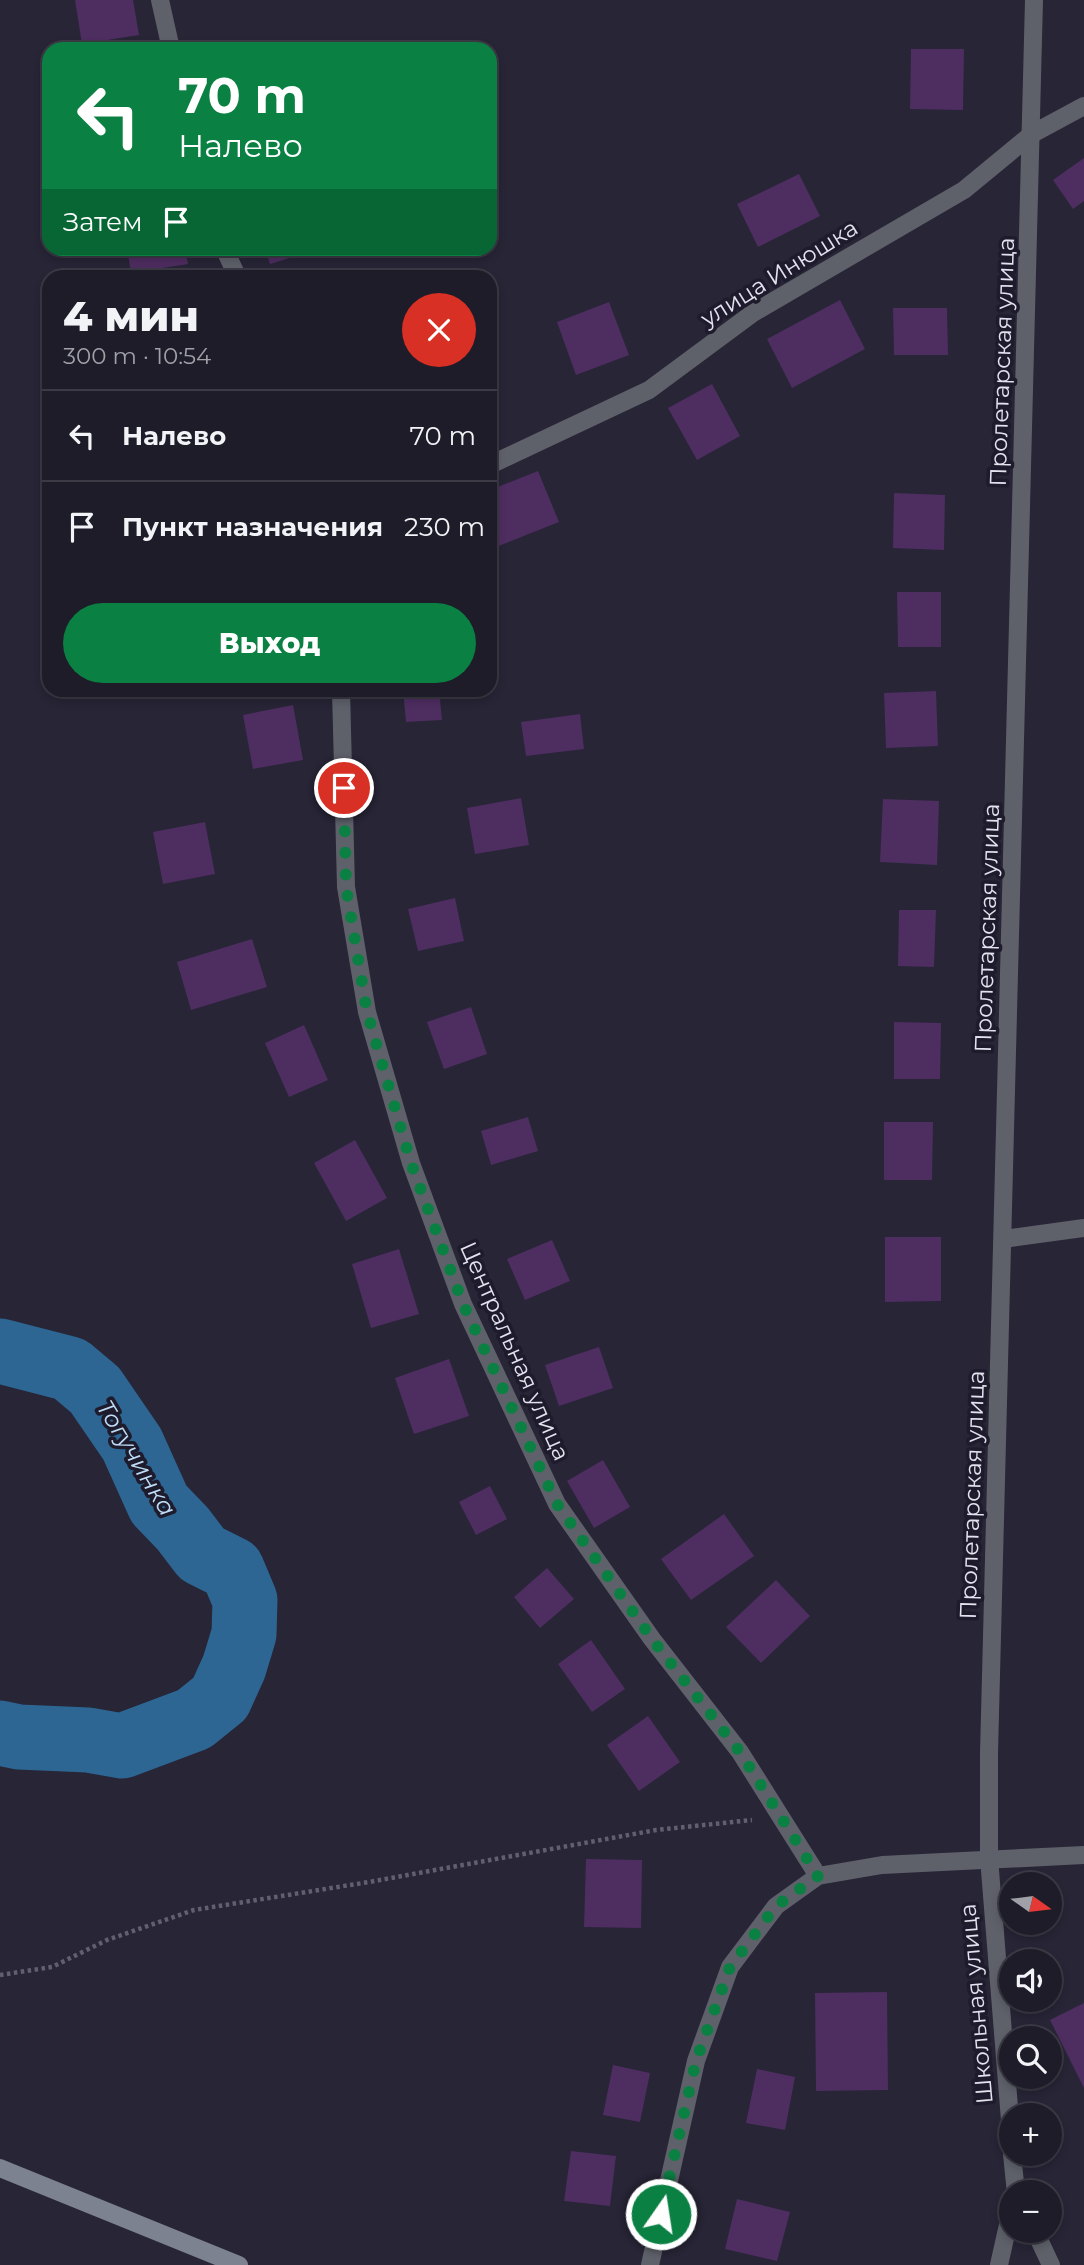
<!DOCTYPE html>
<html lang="ru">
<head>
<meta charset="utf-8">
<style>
  :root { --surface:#1d1c28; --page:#252530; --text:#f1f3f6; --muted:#a0a1a8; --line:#3b3a45; --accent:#0b8043 }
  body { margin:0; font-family:Montserrat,sans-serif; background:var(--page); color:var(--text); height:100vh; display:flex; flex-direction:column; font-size:26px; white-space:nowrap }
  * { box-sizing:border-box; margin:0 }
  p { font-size:23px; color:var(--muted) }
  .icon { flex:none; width:38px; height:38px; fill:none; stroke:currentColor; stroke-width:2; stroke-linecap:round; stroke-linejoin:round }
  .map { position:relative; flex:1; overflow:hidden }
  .details { position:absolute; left:42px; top:270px; width:455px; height:427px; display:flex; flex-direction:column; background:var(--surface); border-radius:21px; box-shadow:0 4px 10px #0003,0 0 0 2px var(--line) }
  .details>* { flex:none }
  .banner { position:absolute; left:42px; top:42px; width:455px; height:214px; border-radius:21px; box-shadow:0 4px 10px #0003,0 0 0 2px var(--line); background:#0b8043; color:#fff; overflow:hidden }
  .needle { width:46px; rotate:104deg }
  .tools { position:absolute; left:999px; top:1872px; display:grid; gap:14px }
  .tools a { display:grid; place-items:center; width:63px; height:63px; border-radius:50%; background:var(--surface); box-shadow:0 4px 10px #0003,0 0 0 2px var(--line); font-size:35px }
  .pin { position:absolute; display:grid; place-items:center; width:60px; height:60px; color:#fff; margin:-30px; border:4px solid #fff; border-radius:50%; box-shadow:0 2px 7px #0007 }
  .me { position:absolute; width:77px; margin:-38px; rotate:13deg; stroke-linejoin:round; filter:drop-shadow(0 0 5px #0008) }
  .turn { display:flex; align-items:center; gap:24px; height:147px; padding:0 21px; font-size:32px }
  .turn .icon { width:91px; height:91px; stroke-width:2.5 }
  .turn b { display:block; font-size:49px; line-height:60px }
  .then { display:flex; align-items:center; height:66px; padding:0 21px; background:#0003; gap:14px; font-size:26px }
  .round { display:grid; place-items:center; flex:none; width:74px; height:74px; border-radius:37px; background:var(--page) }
  .headline { display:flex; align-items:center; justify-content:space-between; height:119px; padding:0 21px }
  h1 { font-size:42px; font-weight:800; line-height:52px }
  .primary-button { display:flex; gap:14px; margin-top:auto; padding:14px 21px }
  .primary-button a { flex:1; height:80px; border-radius:42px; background:var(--accent); color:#fff; font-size:28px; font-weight:800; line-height:80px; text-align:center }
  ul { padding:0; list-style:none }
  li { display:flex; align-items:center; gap:21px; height:91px; padding:0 21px; border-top:2px solid var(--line) }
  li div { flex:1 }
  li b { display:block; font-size:26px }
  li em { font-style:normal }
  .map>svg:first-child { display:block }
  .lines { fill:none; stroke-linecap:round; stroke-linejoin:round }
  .river { stroke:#2d6593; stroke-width:65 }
  .building { fill:#4e2d61 }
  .path { stroke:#626070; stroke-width:4.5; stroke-dasharray:3.5 3.5; stroke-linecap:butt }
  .minor { stroke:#5e616a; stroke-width:18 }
  .tertiary { stroke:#5e616a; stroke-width:18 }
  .secondary { stroke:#7c828f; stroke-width:18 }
  .route { stroke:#0b8043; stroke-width:12; stroke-dasharray:0 21.6 }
  .labels { text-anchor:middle; stroke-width:7; stroke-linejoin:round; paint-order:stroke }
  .street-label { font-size:23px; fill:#e3e2ee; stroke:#1e1b2c }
  .water-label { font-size:24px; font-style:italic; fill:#bedcf7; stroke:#1e1b2c }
</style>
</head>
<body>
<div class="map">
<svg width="1084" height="2265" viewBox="0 0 1084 2265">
  <rect width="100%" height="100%" fill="#272536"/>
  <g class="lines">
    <!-- river -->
    <polyline class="river" points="0,1351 70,1369 95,1390 132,1444 159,1504 183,1529 202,1554 232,1569 245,1600 244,1634 234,1667 220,1698 194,1719 122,1746 88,1740 19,1737 0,1733"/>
  </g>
  <!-- building -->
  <g class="building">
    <polygon points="75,0 133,0 139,35 82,44"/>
    <polygon points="911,49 964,49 963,110 910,109"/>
    <polygon points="1084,158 1084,201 1073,209 1053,180"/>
    <polygon points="799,174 820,216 758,247 737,204"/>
    <polygon points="127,248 185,248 188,264 131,273"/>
    <polygon points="265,248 301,248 303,254 270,264"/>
    <polygon points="840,300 865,349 792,388 767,339"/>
    <polygon points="609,302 629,355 576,375 557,322"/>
    <polygon points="893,308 947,308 948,355 894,355"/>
    <polygon points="712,384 740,436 697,460 668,408"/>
    <polygon points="538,471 559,522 496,547 490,530 490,490"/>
    <polygon points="894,493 945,495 944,550 893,548"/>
    <polygon points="897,592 941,592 941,647 898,647"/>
    <polygon points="403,690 439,690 442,720 406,722"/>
    <polygon points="936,691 938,746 886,748 884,693"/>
    <polygon points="293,705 303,760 253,769 243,715"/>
    <polygon points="580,714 584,749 526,756 521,722"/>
    <polygon points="521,798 529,845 475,854 467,808"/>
    <polygon points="883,799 939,801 937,865 880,862"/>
    <polygon points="205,822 215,874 163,884 153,832"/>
    <polygon points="455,898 464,941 418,951 408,909"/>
    <polygon points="899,910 936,910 934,967 898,966"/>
    <polygon points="252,939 267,987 191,1010 177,962"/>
    <polygon points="471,1007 487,1054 444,1069 427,1022"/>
    <polygon points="894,1022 941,1023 940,1079 894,1079"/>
    <polygon points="304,1025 328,1080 289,1097 265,1043"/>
    <polygon points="528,1117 538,1151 491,1165 481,1131"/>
    <polygon points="884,1122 933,1122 932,1180 884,1180"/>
    <polygon points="355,1140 387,1198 346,1221 314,1163"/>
    <polygon points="885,1237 941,1237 941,1301 885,1302"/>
    <polygon points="552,1240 570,1281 525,1300 507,1259"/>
    <polygon points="399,1249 419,1314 371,1328 352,1264"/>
    <polygon points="599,1347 613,1388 559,1406 545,1365"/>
    <polygon points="449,1359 469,1416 414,1434 395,1378"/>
    <polygon points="603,1460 630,1507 594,1528 567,1481"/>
    <polygon points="490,1486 507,1519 476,1535 459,1502"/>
    <polygon points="724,1514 754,1556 691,1600 661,1559"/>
    <polygon points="547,1568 574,1599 540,1628 514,1597"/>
    <polygon points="776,1580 810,1616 761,1663 726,1627"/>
    <polygon points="591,1640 625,1689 592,1712 558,1664"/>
    <polygon points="648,1716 680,1762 639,1791 607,1745"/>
    <polygon points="586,1859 642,1860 641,1928 584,1927"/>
    <polygon points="887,1992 888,2090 816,2091 815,1993"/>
    <polygon points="1084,2003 1084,2088 1050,2020"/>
    <polygon points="613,2065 650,2073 640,2122 603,2115"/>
    <polygon points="757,2069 795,2077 785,2130 746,2123"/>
    <polygon points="571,2151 616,2156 610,2206 564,2201"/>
    <polygon points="737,2199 790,2212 777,2261 725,2249"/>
  </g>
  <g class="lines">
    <!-- path -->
    <polyline class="path" points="0,1975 52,1967 107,1940 194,1910 369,1882 656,1830 752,1820"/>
    <!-- minor -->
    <g class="minor">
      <polyline points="160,0 171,49"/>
      <polyline points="224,248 237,276"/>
      <polyline points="490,465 649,390 753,313 964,190 1032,134 1084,106"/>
      <polyline points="341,690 346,887 367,1012 411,1163 463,1304 557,1504 652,1639 740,1752 818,1876"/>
      <polyline points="1003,1239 1084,1228"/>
      <polyline points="1012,2145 989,1858 989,1753 1034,0"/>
      <polyline points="1012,2154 1016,2193"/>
      <polyline points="1035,2231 1051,2265"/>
      <polyline points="999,2265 1012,2207"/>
    </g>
    <!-- tertiary -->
    <polyline class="tertiary" points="650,2265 696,2061 730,1967 776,1906 818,1876 882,1865 1084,1855"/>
    <!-- secondary -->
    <polyline class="secondary" points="0,2168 239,2265"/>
  </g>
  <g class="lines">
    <!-- route -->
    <polyline class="route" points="344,788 346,887 367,1012 411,1163 463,1304 557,1504 652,1639 740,1752 818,1876 776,1906 730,1967 696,2061 661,2214"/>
  </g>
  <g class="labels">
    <!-- street labels -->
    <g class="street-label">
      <text transform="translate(779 273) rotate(-32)" y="8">улица Инюшка</text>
      <text transform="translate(1002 362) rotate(-88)" y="8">Пролетарская улица</text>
      <text transform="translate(987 928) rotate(-88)" y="8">Пролетарская улица</text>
      <text transform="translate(515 1351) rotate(66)" y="8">Центральная улица</text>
      <text transform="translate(972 1495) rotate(-88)" y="8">Пролетарская улица</text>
      <text transform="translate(976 2004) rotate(-95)" y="8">Школьная улица</text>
    </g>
    <!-- water labels -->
    <g class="water-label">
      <text transform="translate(136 1458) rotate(59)" y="8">Тогучинка</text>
    </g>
  </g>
</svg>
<div class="tools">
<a><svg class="needle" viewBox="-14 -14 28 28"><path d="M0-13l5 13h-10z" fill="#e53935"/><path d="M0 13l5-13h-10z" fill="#a0a1a8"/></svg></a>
<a><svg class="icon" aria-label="sound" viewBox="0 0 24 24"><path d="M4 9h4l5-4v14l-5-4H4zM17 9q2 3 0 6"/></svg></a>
<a><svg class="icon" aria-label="search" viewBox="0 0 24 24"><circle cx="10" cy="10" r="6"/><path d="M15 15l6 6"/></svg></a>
<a>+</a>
<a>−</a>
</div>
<div class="pin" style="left:344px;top:788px;background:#d93025"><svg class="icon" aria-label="arrive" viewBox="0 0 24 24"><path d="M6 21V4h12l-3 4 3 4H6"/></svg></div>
<svg class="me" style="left:661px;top:2214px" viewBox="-20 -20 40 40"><circle r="17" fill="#0b8043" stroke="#fff" stroke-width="3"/><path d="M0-11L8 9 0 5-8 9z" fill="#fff"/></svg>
<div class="banner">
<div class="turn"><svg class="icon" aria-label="left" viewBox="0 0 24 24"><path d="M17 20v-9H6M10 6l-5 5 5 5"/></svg><div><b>70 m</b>Налево</div></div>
<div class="then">Затем<svg class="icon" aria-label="arrive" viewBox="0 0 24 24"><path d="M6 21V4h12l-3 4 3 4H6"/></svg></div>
</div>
<section class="details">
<div class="headline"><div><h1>4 мин</h1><p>300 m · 10:54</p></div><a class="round" style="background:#d93025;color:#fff"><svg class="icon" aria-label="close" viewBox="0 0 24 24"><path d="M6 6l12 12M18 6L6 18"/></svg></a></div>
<ul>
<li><svg class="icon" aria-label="left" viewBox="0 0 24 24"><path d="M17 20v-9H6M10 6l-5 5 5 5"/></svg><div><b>Налево</b></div><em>70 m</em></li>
<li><svg class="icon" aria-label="arrive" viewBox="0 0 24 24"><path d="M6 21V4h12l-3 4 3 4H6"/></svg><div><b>Пункт назначения</b></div><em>230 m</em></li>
</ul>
<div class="primary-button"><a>Выход</a></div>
</section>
</div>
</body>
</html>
